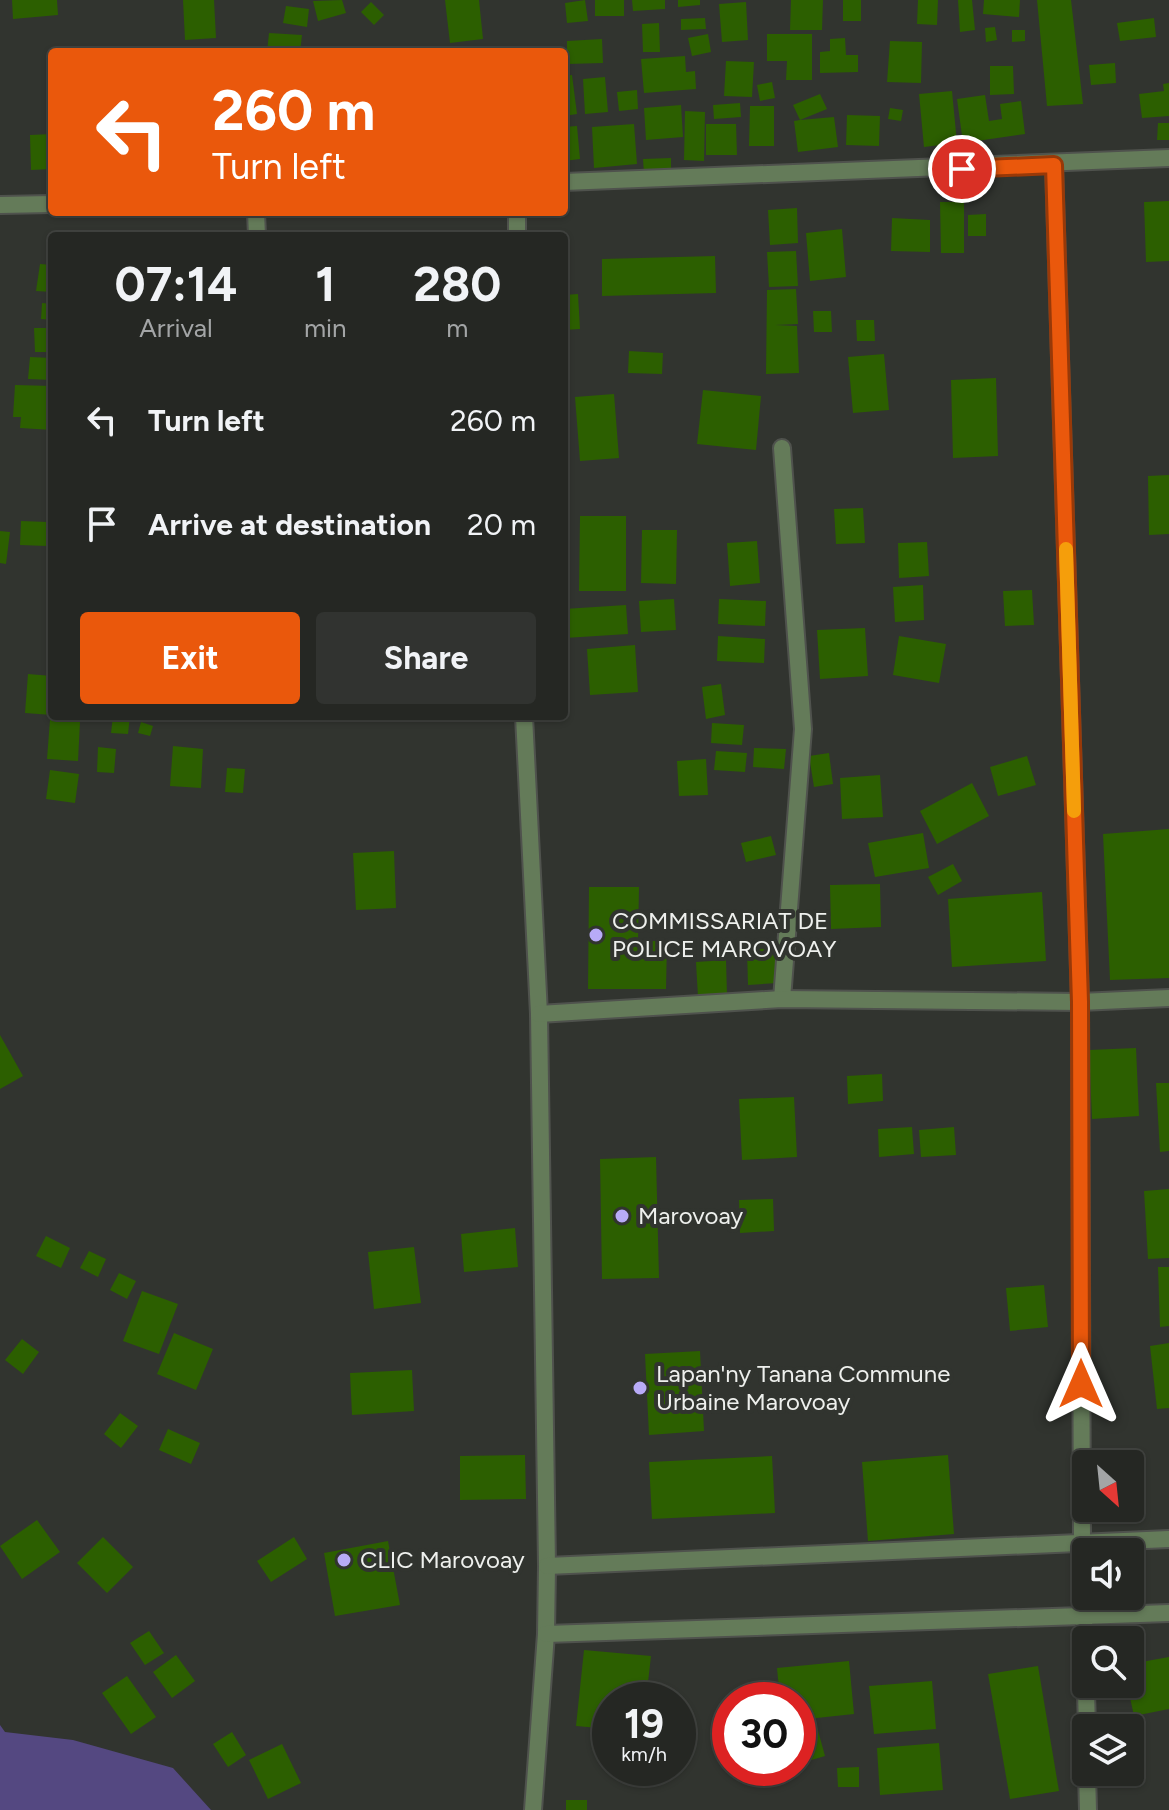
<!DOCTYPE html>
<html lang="en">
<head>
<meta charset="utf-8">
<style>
  :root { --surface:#252723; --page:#313330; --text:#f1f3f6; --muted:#a3a5a6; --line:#424441; --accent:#ea580c }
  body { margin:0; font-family:Figtree,sans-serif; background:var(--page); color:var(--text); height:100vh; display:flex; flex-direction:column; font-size:30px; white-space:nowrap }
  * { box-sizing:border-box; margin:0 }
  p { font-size:26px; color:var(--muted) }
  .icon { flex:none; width:44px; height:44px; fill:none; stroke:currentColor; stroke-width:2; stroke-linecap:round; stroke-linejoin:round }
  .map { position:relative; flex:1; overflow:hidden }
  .details { position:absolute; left:48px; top:232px; width:520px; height:488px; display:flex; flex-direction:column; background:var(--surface); border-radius:8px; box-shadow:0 2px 6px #0004,0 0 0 2px var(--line) }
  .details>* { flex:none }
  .guide { position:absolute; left:48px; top:48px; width:520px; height:168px; border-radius:8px; box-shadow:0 2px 6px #0004,0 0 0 2px var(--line); background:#ea580c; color:#fff; overflow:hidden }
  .needle { width:52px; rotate:153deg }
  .controls { position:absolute; left:1072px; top:1450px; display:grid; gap:16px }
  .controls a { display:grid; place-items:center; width:72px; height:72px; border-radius:8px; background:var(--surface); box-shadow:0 2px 6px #0004,0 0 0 2px var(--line); font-size:40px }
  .speed { position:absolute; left:592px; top:1682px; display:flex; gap:16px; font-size:40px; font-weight:700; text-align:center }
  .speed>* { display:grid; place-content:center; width:104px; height:104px; border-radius:50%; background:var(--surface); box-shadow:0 2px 6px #0004,0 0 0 2px var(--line); line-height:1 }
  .speed small { font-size:20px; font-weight:400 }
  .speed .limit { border:12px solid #d22; background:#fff; color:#111 }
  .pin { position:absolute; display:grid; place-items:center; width:68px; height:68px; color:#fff; margin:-34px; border:4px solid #fff; border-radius:50%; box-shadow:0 2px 8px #0007 }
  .me { position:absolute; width:88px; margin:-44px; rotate:0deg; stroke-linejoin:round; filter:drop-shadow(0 0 6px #0008) }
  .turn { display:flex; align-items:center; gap:28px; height:168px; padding:0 32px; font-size:36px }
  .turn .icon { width:104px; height:104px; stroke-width:2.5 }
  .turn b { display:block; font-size:56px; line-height:68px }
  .eta { display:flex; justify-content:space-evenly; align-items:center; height:136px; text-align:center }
  .eta b { font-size:48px; font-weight:700; line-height:56px }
  .cta { display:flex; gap:16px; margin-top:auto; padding:16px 32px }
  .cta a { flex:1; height:92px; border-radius:8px; background:var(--accent); color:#fff; font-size:32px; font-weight:700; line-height:92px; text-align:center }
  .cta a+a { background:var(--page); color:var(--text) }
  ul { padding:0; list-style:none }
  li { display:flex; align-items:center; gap:24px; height:104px; padding:0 32px }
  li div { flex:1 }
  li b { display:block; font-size:30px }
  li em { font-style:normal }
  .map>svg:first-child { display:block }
  .green { fill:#544881 }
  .building { fill:#2c5f00 }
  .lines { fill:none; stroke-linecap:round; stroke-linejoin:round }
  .minor-casing { stroke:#4f524d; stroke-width:20 }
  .minor { stroke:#647b59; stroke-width:16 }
  .route-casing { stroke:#983908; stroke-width:20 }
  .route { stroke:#ea580c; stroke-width:14 }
  .slow { stroke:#f59e0b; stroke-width:14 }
  .poi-dot { fill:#b8abf7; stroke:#31342f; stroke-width:3 }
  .labels { text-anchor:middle; stroke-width:8; stroke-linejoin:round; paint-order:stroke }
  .poi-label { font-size:24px; fill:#eef0ed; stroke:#31342f; text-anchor:start }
</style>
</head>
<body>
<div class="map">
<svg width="1169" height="1810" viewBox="0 0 1169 1810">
  <rect width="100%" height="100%" fill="#31342f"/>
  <!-- green -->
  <polygon class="green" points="0,1725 5,1732 73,1740 173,1768 211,1810 0,1810"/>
  <!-- building -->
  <g class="building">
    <polygon points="12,0 57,0 58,15 13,19"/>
    <polygon points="183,0 214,0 216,38 185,40"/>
    <polygon points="342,0 346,13 318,21 313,1"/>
    <polygon points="445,0 479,0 483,39 450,43"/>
    <polygon points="585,0 588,21 567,23 565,3"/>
    <rect x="595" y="0" width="29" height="16"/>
    <polygon points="632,0 665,0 665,9 633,11"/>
    <polygon points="678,0 700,0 700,5 678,7"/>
    <polygon points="791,0 823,0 822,30 790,30"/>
    <rect x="843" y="0" width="18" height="21"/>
    <polygon points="918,0 938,0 937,25 917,24"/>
    <polygon points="958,0 972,0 975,30 960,32"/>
    <polygon points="984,0 1020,0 1019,17 983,14"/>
    <polygon points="1037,0 1071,0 1083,104 1047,106"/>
    <polygon points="371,2 384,15 374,25 361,12"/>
    <polygon points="746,2 748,40 722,42 719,4"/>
    <polygon points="286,6 309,9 307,27 283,23"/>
    <polygon points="705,18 706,29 681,30 681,19"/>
    <polygon points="1154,18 1156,37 1120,41 1117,23"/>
    <polygon points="659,23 660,52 643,52 642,24"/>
    <polygon points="995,27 997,40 986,42 985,28"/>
    <polygon points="1012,30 1025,30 1025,41 1012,42"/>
    <polygon points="269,33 302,35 300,52 267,52"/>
    <polygon points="708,34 711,52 692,56 688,38"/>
    <polygon points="767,34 812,34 812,80 786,80 787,61 767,61"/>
    <polygon points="845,38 846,55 858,55 858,72 820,73 820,52 830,51 830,39"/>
    <polygon points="602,39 603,63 567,64 567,41"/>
    <polygon points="890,41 922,42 921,83 887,82"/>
    <polygon points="685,56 686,72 695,71 696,89 644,93 641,59"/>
    <polygon points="726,61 754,62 752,97 724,96"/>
    <polygon points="1115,63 1116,83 1091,85 1089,65"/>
    <polygon points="990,66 1013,66 1014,94 990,95"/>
    <polygon points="572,75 577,114 564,116 564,76"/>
    <polygon points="605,77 608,112 585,114 583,79"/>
    <polygon points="772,82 775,98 760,101 757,85"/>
    <polygon points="1169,83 1169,116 1142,118 1139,94 1164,91 1163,84"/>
    <polygon points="637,90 638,109 619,111 617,92"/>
    <polygon points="952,91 957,143 924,147 919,94"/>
    <polygon points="820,94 827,109 800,120 834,117 838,147 798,152 794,121 800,120 793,105"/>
    <polygon points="985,95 989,121 1002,119 1000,104 1021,101 1025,134 963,143 957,99"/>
    <polygon points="740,103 741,117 714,119 713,105"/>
    <polygon points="681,105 683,137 646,140 644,108"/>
    <polygon points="750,106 774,106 774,146 749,146"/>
    <polygon points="890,108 903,110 901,121 888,119"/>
    <polygon points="685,111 705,112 704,161 684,160"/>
    <polygon points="847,115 880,116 879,146 846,145"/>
    <polygon points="1158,123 1169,123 1169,140 1157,140"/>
    <polygon points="634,124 637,164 594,168 592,127"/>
    <polygon points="706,124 736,124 737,155 706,155"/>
    <polygon points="577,126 580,159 564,161 564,127"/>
    <polygon points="52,134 52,169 31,170 30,135"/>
    <polygon points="671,158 671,173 644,174 643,159"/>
    <polygon points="1169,201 1169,261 1146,262 1144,202"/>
    <polygon points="940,202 964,202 964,253 941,253"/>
    <polygon points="797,208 798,243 770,245 768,210"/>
    <polygon points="986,214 986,236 968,236 968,215"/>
    <polygon points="892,218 930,220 930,252 891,251"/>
    <polygon points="842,229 846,277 810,281 806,233"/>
    <polygon points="428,231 494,233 494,236 428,236"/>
    <polygon points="796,251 798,286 769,287 767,252"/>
    <polygon points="715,256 716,293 602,296 602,259"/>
    <polygon points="40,264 52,265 52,292 36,291"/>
    <polygon points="796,289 798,324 775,325 797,326 799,373 766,374 767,290"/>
    <polygon points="578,294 580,329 564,330 564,295"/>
    <polygon points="42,303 52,304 52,320 41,319"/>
    <polygon points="813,311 831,311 832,332 814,332"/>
    <polygon points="856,320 874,320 875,341 857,341"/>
    <polygon points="34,328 52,328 52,352 35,352"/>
    <polygon points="629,351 663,353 662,374 628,373"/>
    <polygon points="884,354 889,410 853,413 848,357"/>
    <polygon points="30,357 52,358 52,380 28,379"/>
    <polygon points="996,378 998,456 953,458 951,380"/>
    <polygon points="15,385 52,386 52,430 20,428 21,417 13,417"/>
    <polygon points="703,390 761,396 756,450 697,444"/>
    <polygon points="614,394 619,458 580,461 575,397"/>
    <polygon points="1169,475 1169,534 1149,535 1148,476"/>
    <polygon points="863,508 865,543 836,544 834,509"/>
    <polygon points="580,516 626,516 626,591 579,591"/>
    <polygon points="21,521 48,522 47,546 20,545"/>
    <polygon points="642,530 677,530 676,584 641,583"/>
    <polygon points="0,531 10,532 6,564 0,563"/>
    <polygon points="757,541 760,583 730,586 727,543"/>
    <polygon points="927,542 929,576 899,578 898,543"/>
    <polygon points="923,585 924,620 895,622 893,587"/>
    <polygon points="1032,590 1034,625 1005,626 1003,591"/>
    <polygon points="674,599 676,630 641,632 639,601"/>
    <polygon points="719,599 766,601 765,626 718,624"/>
    <polygon points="626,605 628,634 565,638 564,609"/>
    <polygon points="865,628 868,676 820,679 817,630"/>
    <polygon points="718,636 765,639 764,663 717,661"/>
    <polygon points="899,636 946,644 939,683 893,675"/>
    <polygon points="635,645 638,692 590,695 587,649"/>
    <polygon points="28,674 52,676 52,715 25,713"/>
    <polygon points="721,684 725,715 706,719 702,687"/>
    <polygon points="113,716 130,716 128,734 111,733"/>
    <polygon points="50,720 80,722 78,761 47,759"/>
    <polygon points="141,722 153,726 150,736 138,733"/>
    <polygon points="712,723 744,725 742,745 711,743"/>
    <polygon points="173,746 203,749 201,788 170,786"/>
    <polygon points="98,747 116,749 114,773 97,772"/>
    <polygon points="754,748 786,749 784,769 753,767"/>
    <polygon points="716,751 747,753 745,772 714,770"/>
    <polygon points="829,753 833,784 814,787 809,756"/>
    <polygon points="1027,756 1036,785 998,796 990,767"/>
    <polygon points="706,759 708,795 679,796 677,761"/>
    <polygon points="227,768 245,769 243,793 225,792"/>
    <polygon points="50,770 79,774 75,803 46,799"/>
    <polygon points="880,775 883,817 842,819 840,778"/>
    <polygon points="972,783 989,816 937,844 920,811"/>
    <polygon points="1169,829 1169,978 1110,980 1103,834"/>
    <polygon points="923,833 929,868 875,877 868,843"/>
    <polygon points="771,836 776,855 746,862 741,843"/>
    <polygon points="394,851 396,908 356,910 353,853"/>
    <polygon points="953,864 962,881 938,895 928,877"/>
    <polygon points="880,884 881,927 831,929 830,885"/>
    <polygon points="589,887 639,887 638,941 667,941 666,989 588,989"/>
    <polygon points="1042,892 1046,961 952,967 948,899"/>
    <polygon points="775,948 777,983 748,985 747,950"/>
    <polygon points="726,960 727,995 698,997 696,962"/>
    <polygon points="0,1035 23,1076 0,1089"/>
    <polygon points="1136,1048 1139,1116 1092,1119 1089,1050"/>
    <polygon points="882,1074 883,1101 848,1104 847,1076"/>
    <polygon points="1156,1083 1169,1083 1169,1151 1160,1152"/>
    <polygon points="794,1097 797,1157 742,1160 739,1099"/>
    <polygon points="912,1127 914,1154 879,1157 878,1129"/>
    <polygon points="954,1127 956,1155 921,1157 919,1130"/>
    <polygon points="656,1157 659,1278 602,1279 600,1159"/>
    <polygon points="1169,1189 1169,1258 1148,1259 1144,1191"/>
    <polygon points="773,1199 774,1231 740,1233 739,1200"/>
    <polygon points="515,1228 518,1267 464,1272 461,1234"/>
    <polygon points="46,1236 70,1248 61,1268 36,1256"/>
    <polygon points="414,1247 421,1303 374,1309 368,1252"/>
    <polygon points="89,1251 106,1259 98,1277 80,1268"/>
    <polygon points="1158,1267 1169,1267 1169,1326 1160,1327"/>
    <polygon points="119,1273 136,1281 127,1299 110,1290"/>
    <polygon points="1044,1285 1048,1327 1010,1331 1006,1288"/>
    <polygon points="142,1291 178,1304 159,1354 123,1341"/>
    <polygon points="174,1333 213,1349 196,1390 157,1374"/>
    <polygon points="22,1339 39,1352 23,1374 5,1360"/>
    <polygon points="1169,1343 1169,1408 1157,1409 1150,1346"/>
    <polygon points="700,1351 704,1431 649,1435 645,1354"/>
    <polygon points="412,1370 414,1411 352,1415 350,1373"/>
    <polygon points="120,1413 138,1426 121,1448 104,1434"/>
    <polygon points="168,1429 200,1443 191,1464 159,1450"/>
    <polygon points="525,1455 526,1499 460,1500 460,1456"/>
    <polygon points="948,1455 954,1534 868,1541 862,1462"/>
    <polygon points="772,1456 775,1513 652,1519 649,1462"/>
    <polygon points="37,1520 60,1552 22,1579 0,1546"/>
    <polygon points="103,1537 133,1567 107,1593 77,1563"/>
    <polygon points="294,1537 307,1559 271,1582 257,1561"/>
    <polygon points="388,1541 400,1605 335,1616 324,1553"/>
    <polygon points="149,1631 164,1653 145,1665 130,1643"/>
    <polygon points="584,1650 651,1656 646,1700 610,1700 610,1729 576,1726"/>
    <polygon points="176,1655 195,1681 172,1698 153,1672"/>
    <polygon points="1169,1657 1169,1709 1134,1716 1127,1684 1130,1664"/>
    <polygon points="849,1661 854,1714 798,1720 798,1700 780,1700 777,1668"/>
    <polygon points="1038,1666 1059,1791 1010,1799 988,1674"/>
    <polygon points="127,1676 156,1717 131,1734 102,1693"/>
    <polygon points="932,1681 936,1729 874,1734 869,1686"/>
    <polygon points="817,1727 825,1756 798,1764 798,1732"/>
    <polygon points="232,1732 246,1755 228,1767 213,1744"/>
    <polygon points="939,1743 943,1790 880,1795 877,1748"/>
    <polygon points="282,1744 301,1783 268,1799 249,1760"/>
    <polygon points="859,1767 859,1787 838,1787 837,1768"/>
    <rect x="566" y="1800" width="21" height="10"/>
  </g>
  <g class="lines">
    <defs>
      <g id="minor">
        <polyline points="1054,165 1080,1002 1082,1543 1087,1728"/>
        <polyline points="564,182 1169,158"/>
        <polyline points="0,205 52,204"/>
        <polyline points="256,212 257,236"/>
        <polyline points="517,212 517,236"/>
        <polyline points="524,716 539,1014 547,1566 546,1634 533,1810"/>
        <polyline points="782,999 803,729 782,448"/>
        <polyline points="539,1014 782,999 1080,1002 1169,998"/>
        <polyline points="547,1566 1169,1539"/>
        <polyline points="546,1634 1169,1613"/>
        <polyline points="1087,1772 1088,1810"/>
      </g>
    </defs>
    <!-- minor casing -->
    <use href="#minor" class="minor-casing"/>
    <!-- minor -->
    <use href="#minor" class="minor"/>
  </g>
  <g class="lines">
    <defs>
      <polyline id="route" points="962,169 1054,165 1080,1002 1081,1384"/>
    </defs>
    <!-- route casing -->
    <use href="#route" class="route-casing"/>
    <!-- route -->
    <use href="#route" class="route"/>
    <!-- slow -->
    <polyline class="slow" points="1066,549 1074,811"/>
  </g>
  <!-- markers -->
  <g class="poi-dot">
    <circle cx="596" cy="935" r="8"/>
    <circle cx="622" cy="1216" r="8"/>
    <circle cx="640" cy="1388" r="8"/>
    <circle cx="344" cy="1560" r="8"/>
  </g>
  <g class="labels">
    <!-- poi labels -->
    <g class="poi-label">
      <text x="612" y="929">COMMISSARIAT DE<tspan x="612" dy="28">POLICE MAROVOAY</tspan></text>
      <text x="638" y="1224">Marovoay</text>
      <text x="656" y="1382">Lapan'ny Tanana Commune<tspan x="656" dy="28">Urbaine Marovoay</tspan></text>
      <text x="360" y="1568">CLIC Marovoay</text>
    </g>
  </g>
</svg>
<div class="controls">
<a><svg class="needle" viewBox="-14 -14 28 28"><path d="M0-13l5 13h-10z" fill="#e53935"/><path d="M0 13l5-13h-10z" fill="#a3a5a6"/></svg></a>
<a><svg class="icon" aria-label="sound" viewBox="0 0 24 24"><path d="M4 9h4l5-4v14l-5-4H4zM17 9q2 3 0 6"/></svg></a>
<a><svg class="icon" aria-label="search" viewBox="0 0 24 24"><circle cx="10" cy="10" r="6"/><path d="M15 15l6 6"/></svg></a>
<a><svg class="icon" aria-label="layers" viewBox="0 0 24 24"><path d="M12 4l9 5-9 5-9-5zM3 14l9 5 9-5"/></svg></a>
</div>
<div class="speed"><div>19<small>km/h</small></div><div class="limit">30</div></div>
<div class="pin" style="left:962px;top:169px;background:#d93025"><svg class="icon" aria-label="arrive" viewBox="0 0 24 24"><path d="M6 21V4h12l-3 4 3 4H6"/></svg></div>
<svg class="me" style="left:1081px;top:1384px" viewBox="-20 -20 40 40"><path d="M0-17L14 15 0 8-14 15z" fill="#ea580c" stroke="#fff" stroke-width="4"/></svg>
<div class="guide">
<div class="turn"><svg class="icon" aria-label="left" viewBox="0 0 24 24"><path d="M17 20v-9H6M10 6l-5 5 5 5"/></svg><div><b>260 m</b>Turn left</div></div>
</div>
<section class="details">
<div class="eta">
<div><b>07:14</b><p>Arrival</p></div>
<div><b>1</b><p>min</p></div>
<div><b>280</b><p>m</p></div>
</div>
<ul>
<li><svg class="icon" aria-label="left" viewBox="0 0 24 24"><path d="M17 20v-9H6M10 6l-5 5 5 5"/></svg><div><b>Turn left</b></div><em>260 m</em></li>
<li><svg class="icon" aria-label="arrive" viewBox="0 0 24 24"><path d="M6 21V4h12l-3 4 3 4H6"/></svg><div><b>Arrive at destination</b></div><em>20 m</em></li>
</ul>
<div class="cta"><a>Exit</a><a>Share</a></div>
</section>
</div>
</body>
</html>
